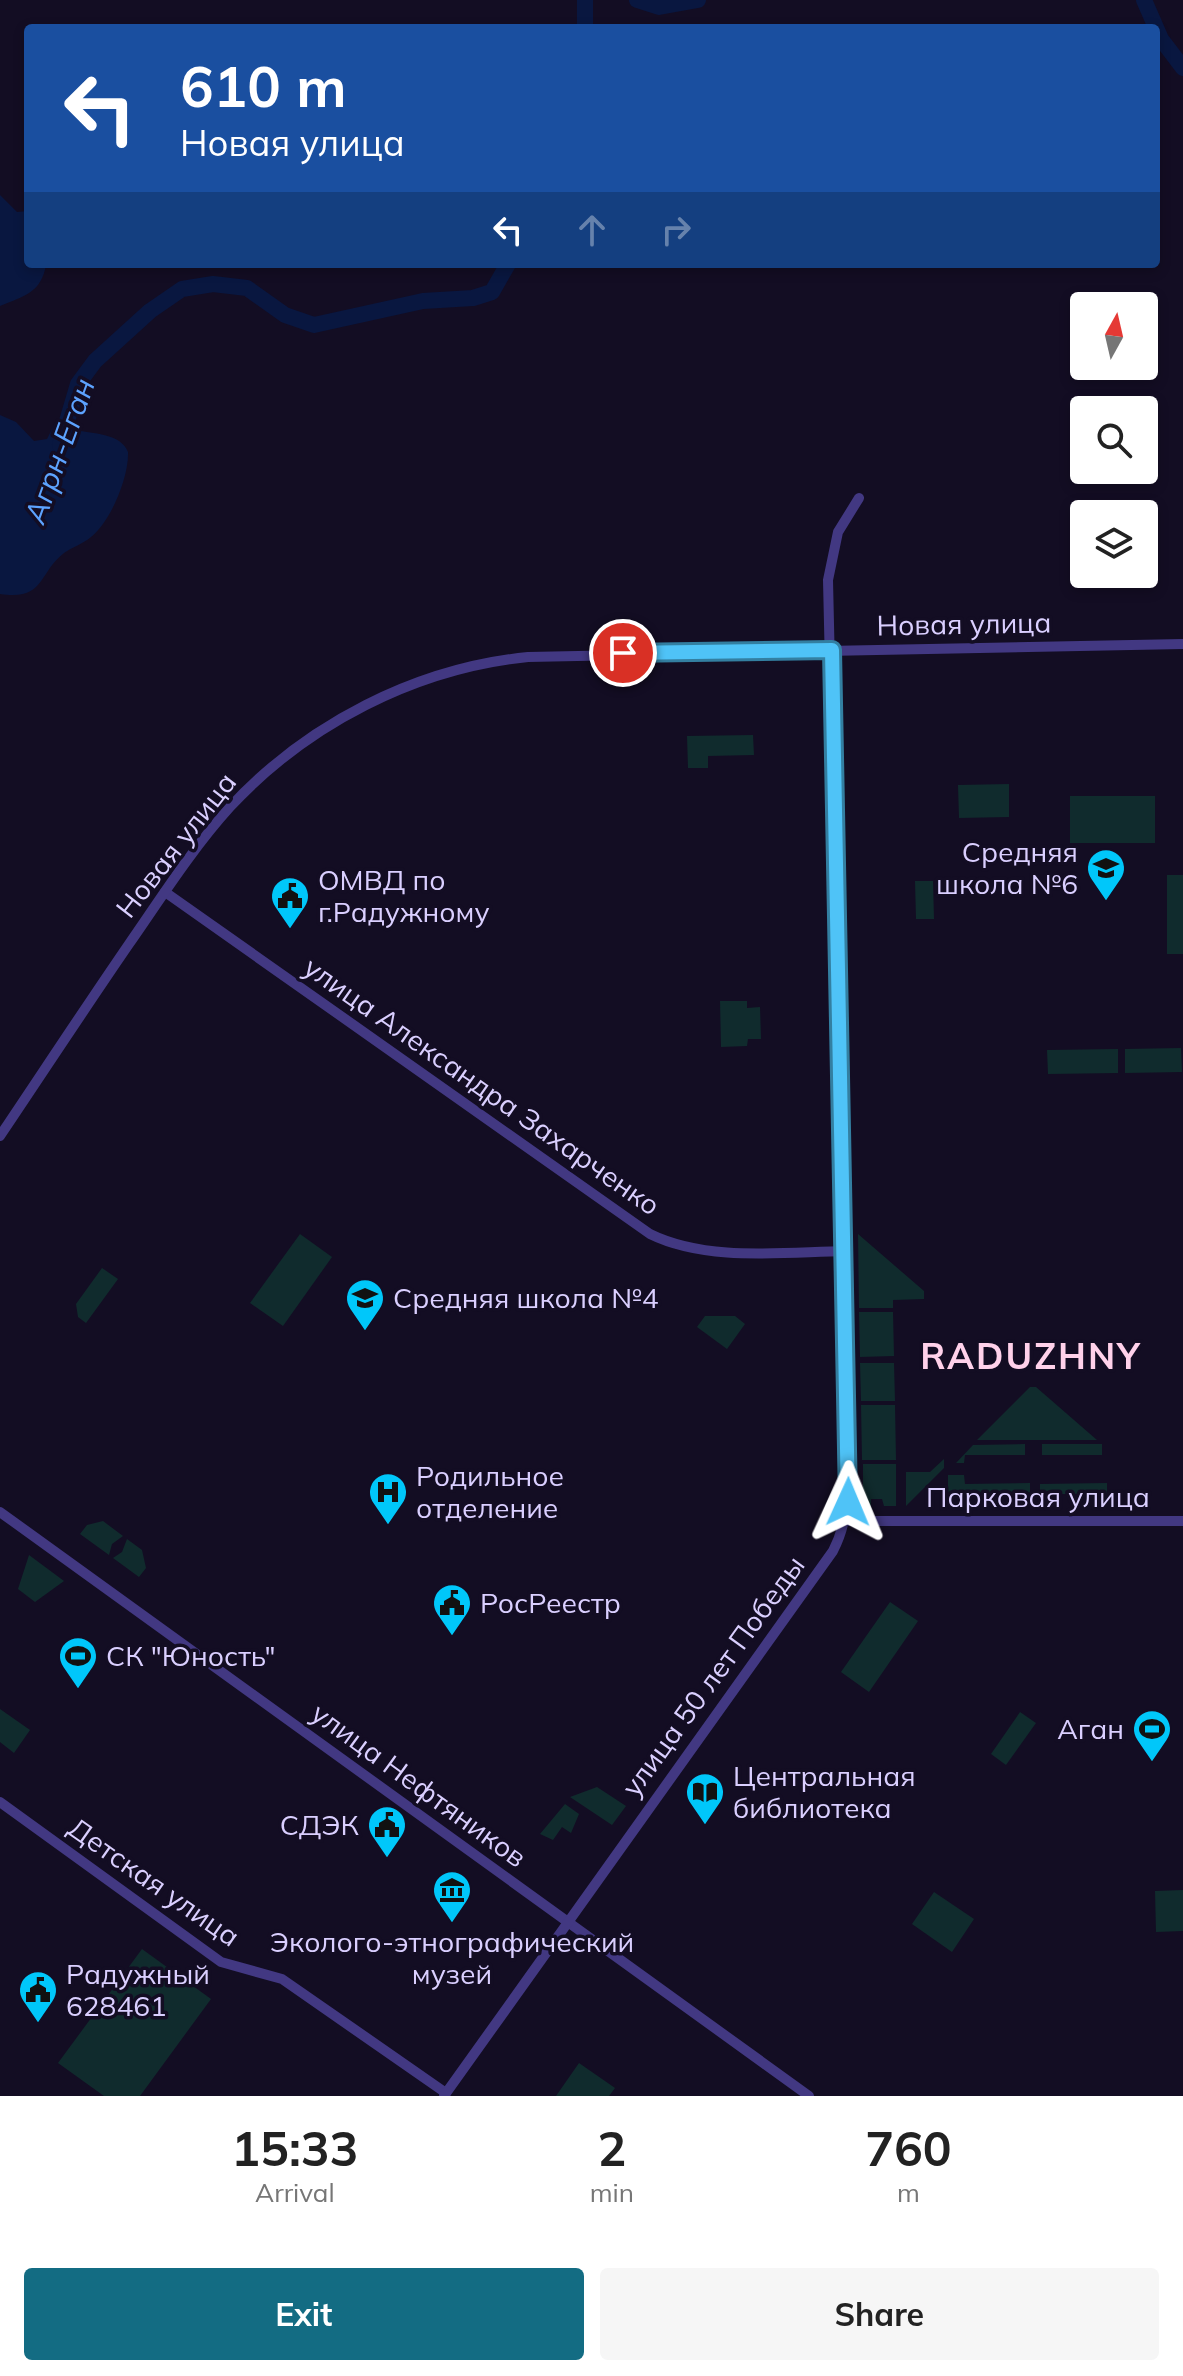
<!DOCTYPE html>
<html lang="en">
<head>
<meta charset="utf-8">
<style>
  :root { --surface:#fff; --page:#f6f6f6; --text:#222; --muted:#767676; --accent:#136c83 }
  body { margin:0; font-family:Mulish,sans-serif; background:var(--page); color:var(--text); height:100vh; display:flex; flex-direction:column; font-size:30px; white-space:nowrap }
  * { box-sizing:border-box; margin:0 }
  p { font-size:26px; color:var(--muted) }
  .icon { flex:none; width:44px; height:44px; fill:none; stroke:currentColor; stroke-width:2; stroke-linecap:round; stroke-linejoin:round }
  .map { position:relative; height:2096px; overflow:hidden }
  .panel { display:flex; flex-direction:column; background:var(--surface); flex:1 }
  .panel>* { flex:none }
  .banner { position:absolute; left:24px; top:24px; width:1136px; height:244px; border-radius:8px; box-shadow:0 4px 12px #0003; background:#1a4fa0; color:#fff; overflow:hidden }
  .needle { width:52px; rotate:8deg }
  .fabs { position:absolute; left:1070px; top:292px; display:grid; gap:16px }
  .fabs a { display:grid; place-items:center; width:88px; height:88px; border-radius:8px; background:var(--surface); box-shadow:0 4px 12px #0003; font-size:40px }
  .pin { position:absolute; display:grid; place-items:center; width:68px; height:68px; color:#fff; margin:-34px; border:4px solid #fff; border-radius:50%; box-shadow:0 2px 8px #0007 }
  .me { position:absolute; width:88px; margin:-44px; rotate:1deg; stroke-linejoin:round; filter:drop-shadow(0 0 6px #0008) }
  .turn { display:flex; align-items:center; gap:28px; height:168px; padding:0 24px; font-size:36px }
  .turn .icon { width:104px; height:104px; stroke-width:2.5 }
  .turn b { display:block; font-size:56px; line-height:68px }
  .lanes { display:flex; align-items:center; height:76px; padding:0 24px; background:#0003; justify-content:center; gap:40px; direction:ltr }
  .lanes .off { opacity:.35 }
  .eta { display:flex; justify-content:space-evenly; align-items:center; height:136px; text-align:center }
  .eta b { font-size:48px; font-weight:700; line-height:56px }
  .action { display:flex; gap:16px; margin-top:auto; padding:16px 24px }
  .action a { flex:1; height:92px; border-radius:8px; background:var(--accent); color:#fff; font-size:32px; font-weight:700; line-height:92px; text-align:center }
  .action a+a { background:var(--page); color:var(--text) }
  .map>svg:first-child { display:block }
  .green { fill:#102b2d }
  .water { fill:#091740 }
  .lines { fill:none; stroke-linecap:round; stroke-linejoin:round }
  .river { stroke:#091740; stroke-width:16 }
  .minor { stroke:#423882; stroke-width:10 }
  .route-casing { stroke:#337fa1; stroke-width:20 }
  .route { stroke:#4fc3f7; stroke-width:14 }
  .labels { text-anchor:middle; stroke-width:7; stroke-linejoin:round; paint-order:stroke }
  .street-label { font-size:28px; fill:#dacfff; stroke:#130d23 }
  .poi-label { font-size:28px; fill:#dacfff; stroke:#130d23; text-anchor:start }
  .water-label { font-size:30px; font-style:italic; fill:#5da3ff; stroke:#130d23 }
  .district-label { font-size:36px; font-weight:bold; letter-spacing:2px; fill:#ffd1ea; stroke:#130d23 }
</style>
</head>
<body>
<div class="map">
<svg width="1183" height="2096" viewBox="0 0 1183 2096">
  <rect width="100%" height="100%" fill="#130d23"/>
  <!-- green -->
  <g class="green">
    <polygon points="753,735 754,755 708,756 708,768 688,768 687,736"/>
    <polygon points="1009,784 1009,817 959,818 958,785"/>
    <rect x="1070" y="796" width="85" height="47"/>
    <rect x="1167" y="875" width="16" height="79"/>
    <polygon points="915,881 933,881 934,919 916,919"/>
    <polygon points="720,1001 747,1001 747,1008 760,1007 761,1039 748,1039 747,1046 721,1047"/>
    <polygon points="1181,1048 1182,1072 1125,1073 1125,1049"/>
    <polygon points="1118,1049 1118,1073 1048,1074 1047,1050"/>
    <polygon points="300,1234 332,1257 283,1326 250,1303"/>
    <polygon points="858,1234 924,1291 924,1299 893,1300 893,1308 859,1308"/>
    <polygon points="102,1268 118,1279 86,1323 78,1317 76,1304"/>
    <polygon points="859,1312 893,1312 894,1356 860,1357"/>
    <polygon points="705,1316 735,1316 745,1324 727,1349 697,1327"/>
    <polygon points="860,1363 894,1363 895,1401 861,1401"/>
    <polygon points="1030,1387 1036,1387 1097,1440 977,1440"/>
    <polygon points="861,1405 895,1405 896,1460 862,1460"/>
    <polygon points="1025,1444 1025,1455 965,1455 964,1463 956,1463 973,1445"/>
    <rect x="1042" y="1444" width="60" height="11"/>
    <polygon points="944,1459 944,1468 906,1506 906,1472 930,1472"/>
    <polygon points="863,1464 896,1464 896,1506 884,1506 882,1499 871,1499 871,1509 863,1507"/>
    <polygon points="948,1475 964,1475 965,1484 1030,1483 1030,1494 948,1494"/>
    <polygon points="1107,1483 1107,1494 1040,1494 1040,1484"/>
    <polygon points="103,1521 123,1536 112,1544 109,1555 80,1534 87,1525"/>
    <polygon points="127,1539 142,1550 146,1568 139,1577 113,1558 122,1552"/>
    <polygon points="29,1555 64,1581 35,1602 18,1589"/>
    <polygon points="890,1602 918,1621 869,1692 841,1672"/>
    <polygon points="0,1709 30,1730 14,1753 0,1742"/>
    <polygon points="1020,1712 1036,1723 1006,1765 991,1754"/>
    <polygon points="597,1787 626,1806 612,1825 570,1797"/>
    <polygon points="565,1804 579,1814 571,1833 562,1827 553,1840 540,1834"/>
    <polygon points="1183,1890 1183,1931 1156,1932 1155,1891"/>
    <polygon points="934,1892 974,1919 952,1952 912,1924"/>
    <polygon points="142,1949 211,1999 140,2096 104,2096 58,2063"/>
    <polygon points="579,2063 615,2088 609,2096 556,2096"/>
  </g>
  <!-- water -->
  <g class="water">
    <path d="M0,195l17,17 11,-1v53l18,1c-5,28 -22,31 -46,41z"/>
    <path d="M0,415l16,7 18,19 13,-2 8,-16 22,2 4,6c15,3 40,3 47,21 1,25 -17,69 -37,85 -8,7 -19,10 -27,16 -26,20 -19,48 -64,41z"/>
  </g>
  <g class="lines">
    <!-- river -->
    <g class="river">
      <polyline points="585,0 585,28"/>
      <polyline points="637,0 659,7 698,0"/>
      <polyline points="1144,0 1161,39 1183,68"/>
      <polyline points="60,445 78,384 95,361 150,311 182,289 213,284 247,288 285,315 314,325 423,301 473,298 492,292 508,264"/>
    </g>
    <!-- minor -->
    <g class="minor">
      <path d="M165,892l485,342c57,28 133,18 195,17"/>
      <path d="M0,1136c43,-64 85,-128 129,-192 32,-46 63,-95 101,-137 77,-83 186,-139 298,-150l655,-13"/>
      <polyline points="0,1512 809,2096"/>
      <polyline points="844,1521 1183,1521"/>
      <polyline points="0,1802 221,1962 282,1979 446,2093"/>
      <path d="M444,2096l389,-545c15,-29 16,-59 15,-92l-20,-879 10,-48 21,-34"/>
    </g>
  </g>
  <g class="lines">
    <defs>
      <polyline id="route" points="623,653 832,650 848,1502"/>
    </defs>
    <!-- route casing -->
    <use href="#route" class="route-casing"/>
    <!-- route -->
    <use href="#route" class="route"/>
  </g>
  <!-- icons -->
  <defs>
    <symbol id="school-pin" viewBox="-11 -11 22 30"><path d="M0 17L-7.5 6A9.5 9.5 0 1 1 7.5 6Z" fill="#00c7fa" stroke="#130d23"/><path d="M0-5L7-2L0 1L-7-2ZM-4 1L0 2.5L4 1V4Q0 6-4 4Z" fill="#111"/></symbol>
    <symbol id="civic-pin" viewBox="-11 -11 22 30"><path d="M0 17L-7.5 6A9.5 9.5 0 1 1 7.5 6Z" fill="#00c7fa" stroke="#130d23"/><path d="M-.6-6.5H3V-4.5H.6V-3L4-1V1h2V6H-6V1h2V-1L-.6-3ZM-1.2 2.5V6h2.4V2.5Z" fill="#111"/></symbol>
    <symbol id="hospital-pin" viewBox="-11 -11 22 30"><path d="M0 17L-7.5 6A9.5 9.5 0 1 1 7.5 6Z" fill="#00c7fa" stroke="#130d23"/><path d="M-5-5h3v3.5h4V-5h3V5h-3V1.5h-4V5h-3Z" fill="#111"/></symbol>
    <symbol id="stadium-pin" viewBox="-11 -11 22 30"><path d="M0 17L-7.5 6A9.5 9.5 0 1 1 7.5 6Z" fill="#00c7fa" stroke="#130d23"/><path d="M0-5a6.5 5 0 1 0 0 10a6.5 5 0 1 0 0-10ZM-3.5-1.8h7v3.6h-7Z" fill="#111"/></symbol>
    <symbol id="library-pin" viewBox="-11 -11 22 30"><path d="M0 17L-7.5 6A9.5 9.5 0 1 1 7.5 6Z" fill="#00c7fa" stroke="#130d23"/><path d="M-6-4Q-3-5.5-.7-3.5V5Q-3 3-6 4ZM6-4Q3-5.5 .7-3.5V5Q3 3 6 4Z" fill="#111"/></symbol>
    <symbol id="museum-pin" viewBox="-11 -11 22 30"><path d="M0 17L-7.5 6A9.5 9.5 0 1 1 7.5 6Z" fill="#00c7fa" stroke="#130d23"/><path d="M0-6L6-3V-2H-6V-3ZM-5-1h2V3h-2ZM-1-1h2V3h-2ZM3-1h2V3H3ZM-6 4H6V6H-6Z" fill="#111"/></symbol>
  </defs>
  <g fill-rule="evenodd">
    <use href="#school-pin" x="1084" y="846" width="44" height="60"/>
    <use href="#civic-pin" x="268" y="874" width="44" height="60"/>
    <use href="#school-pin" x="343" y="1276" width="44" height="60"/>
    <use href="#hospital-pin" x="366" y="1470" width="44" height="60"/>
    <use href="#civic-pin" x="430" y="1581" width="44" height="60"/>
    <use href="#stadium-pin" x="56" y="1634" width="44" height="60"/>
    <use href="#stadium-pin" x="1130" y="1707" width="44" height="60"/>
    <use href="#library-pin" x="683" y="1770" width="44" height="60"/>
    <use href="#civic-pin" x="365" y="1803" width="44" height="60"/>
    <use href="#museum-pin" x="430" y="1868" width="44" height="60"/>
    <use href="#civic-pin" x="16" y="1968" width="44" height="60"/>
  </g>
  <g class="labels">
    <!-- street labels -->
    <g class="street-label">
      <text transform="translate(964 624) rotate(-1)" y="10">Новая улица</text>
      <text transform="translate(176 845) rotate(-52)" y="10">Новая улица</text>
      <text transform="translate(482 1086) rotate(35)" y="10">улица Александра Захарченко</text>
      <text x="1038" y="1507">Парковая улица</text>
      <text transform="translate(713 1676) rotate(-54)" y="10">улица 50 лет Победы</text>
      <text transform="translate(419 1785) rotate(36)" y="10">улица Нефтяников</text>
      <text transform="translate(154 1882) rotate(35)" y="10">Детская улица</text>
    </g>
    <!-- poi labels -->
    <g class="poi-label">
      <text x="1078" y="862" text-anchor="end">Средняя<tspan x="1078" dy="32">школа №6</tspan></text>
      <text x="318" y="890">ОМВД по<tspan x="318" dy="32">г.Радужному</tspan></text>
      <text x="393" y="1308">Средняя школа №4</text>
      <text x="416" y="1486">Родильное<tspan x="416" dy="32">отделение</tspan></text>
      <text x="480" y="1613">РосРеестр</text>
      <text x="106" y="1666">СК "Юность"</text>
      <text x="1124" y="1739" text-anchor="end">Аган</text>
      <text x="733" y="1786">Центральная<tspan x="733" dy="32">библиотека</tspan></text>
      <text x="359" y="1835" text-anchor="end">СДЭК</text>
      <text x="452" y="1952" text-anchor="middle">Эколого-этнографический<tspan x="452" dy="32">музей</tspan></text>
      <text x="66" y="1984">Радужный<tspan x="66" dy="32">628461</tspan></text>
    </g>
    <!-- water labels -->
    <g class="water-label">
      <text transform="translate(60 451) rotate(-70)" y="10">Агрн-Еган</text>
    </g>
    <!-- district labels -->
    <g class="district-label">
      <text x="1031" y="1369">RADUZHNY</text>
    </g>
  </g>
</svg>
<div class="fabs">
<a><svg class="needle" viewBox="-14 -14 28 28"><path d="M0-13l5 13h-10z" fill="#e53935"/><path d="M0 13l5-13h-10z" fill="#767676"/></svg></a>
<a><svg class="icon" aria-label="search" viewBox="0 0 24 24"><circle cx="10" cy="10" r="6"/><path d="M15 15l6 6"/></svg></a>
<a><svg class="icon" aria-label="layers" viewBox="0 0 24 24"><path d="M12 4l9 5-9 5-9-5zM3 14l9 5 9-5"/></svg></a>
</div>
<div class="pin" style="left:623px;top:653px;background:#d93025"><svg class="icon" aria-label="arrive" viewBox="0 0 24 24"><path d="M6 21V4h12l-3 4 3 4H6"/></svg></div>
<svg class="me" style="left:848px;top:1502px" viewBox="-20 -20 40 40"><path d="M0-17L14 15 0 8-14 15z" fill="#4fc3f7" stroke="#fff" stroke-width="4"/></svg>
<div class="banner">
<div class="turn"><svg class="icon" aria-label="left" viewBox="0 0 24 24"><path d="M17 20v-9H6M10 6l-5 5 5 5"/></svg><div><b>610 m</b>Новая улица</div></div>
<div class="lanes"><svg class="icon" aria-label="left" viewBox="0 0 24 24"><path d="M17 20v-9H6M10 6l-5 5 5 5"/></svg><svg class="icon off" aria-label="ahead" viewBox="0 0 24 24"><path d="M12 20V5M6 11l6-6 6 6"/></svg><svg class="icon off" aria-label="right" viewBox="0 0 24 24"><path d="M7 20v-9h11M14 6l5 5-5 5"/></svg></div>
</div>
</div>
<section class="panel">
<div class="eta">
<div><b>15:33</b><p>Arrival</p></div>
<div><b>2</b><p>min</p></div>
<div><b>760</b><p>m</p></div>
</div>
<div class="action"><a>Exit</a><a>Share</a></div>
</section>
</body>
</html>
